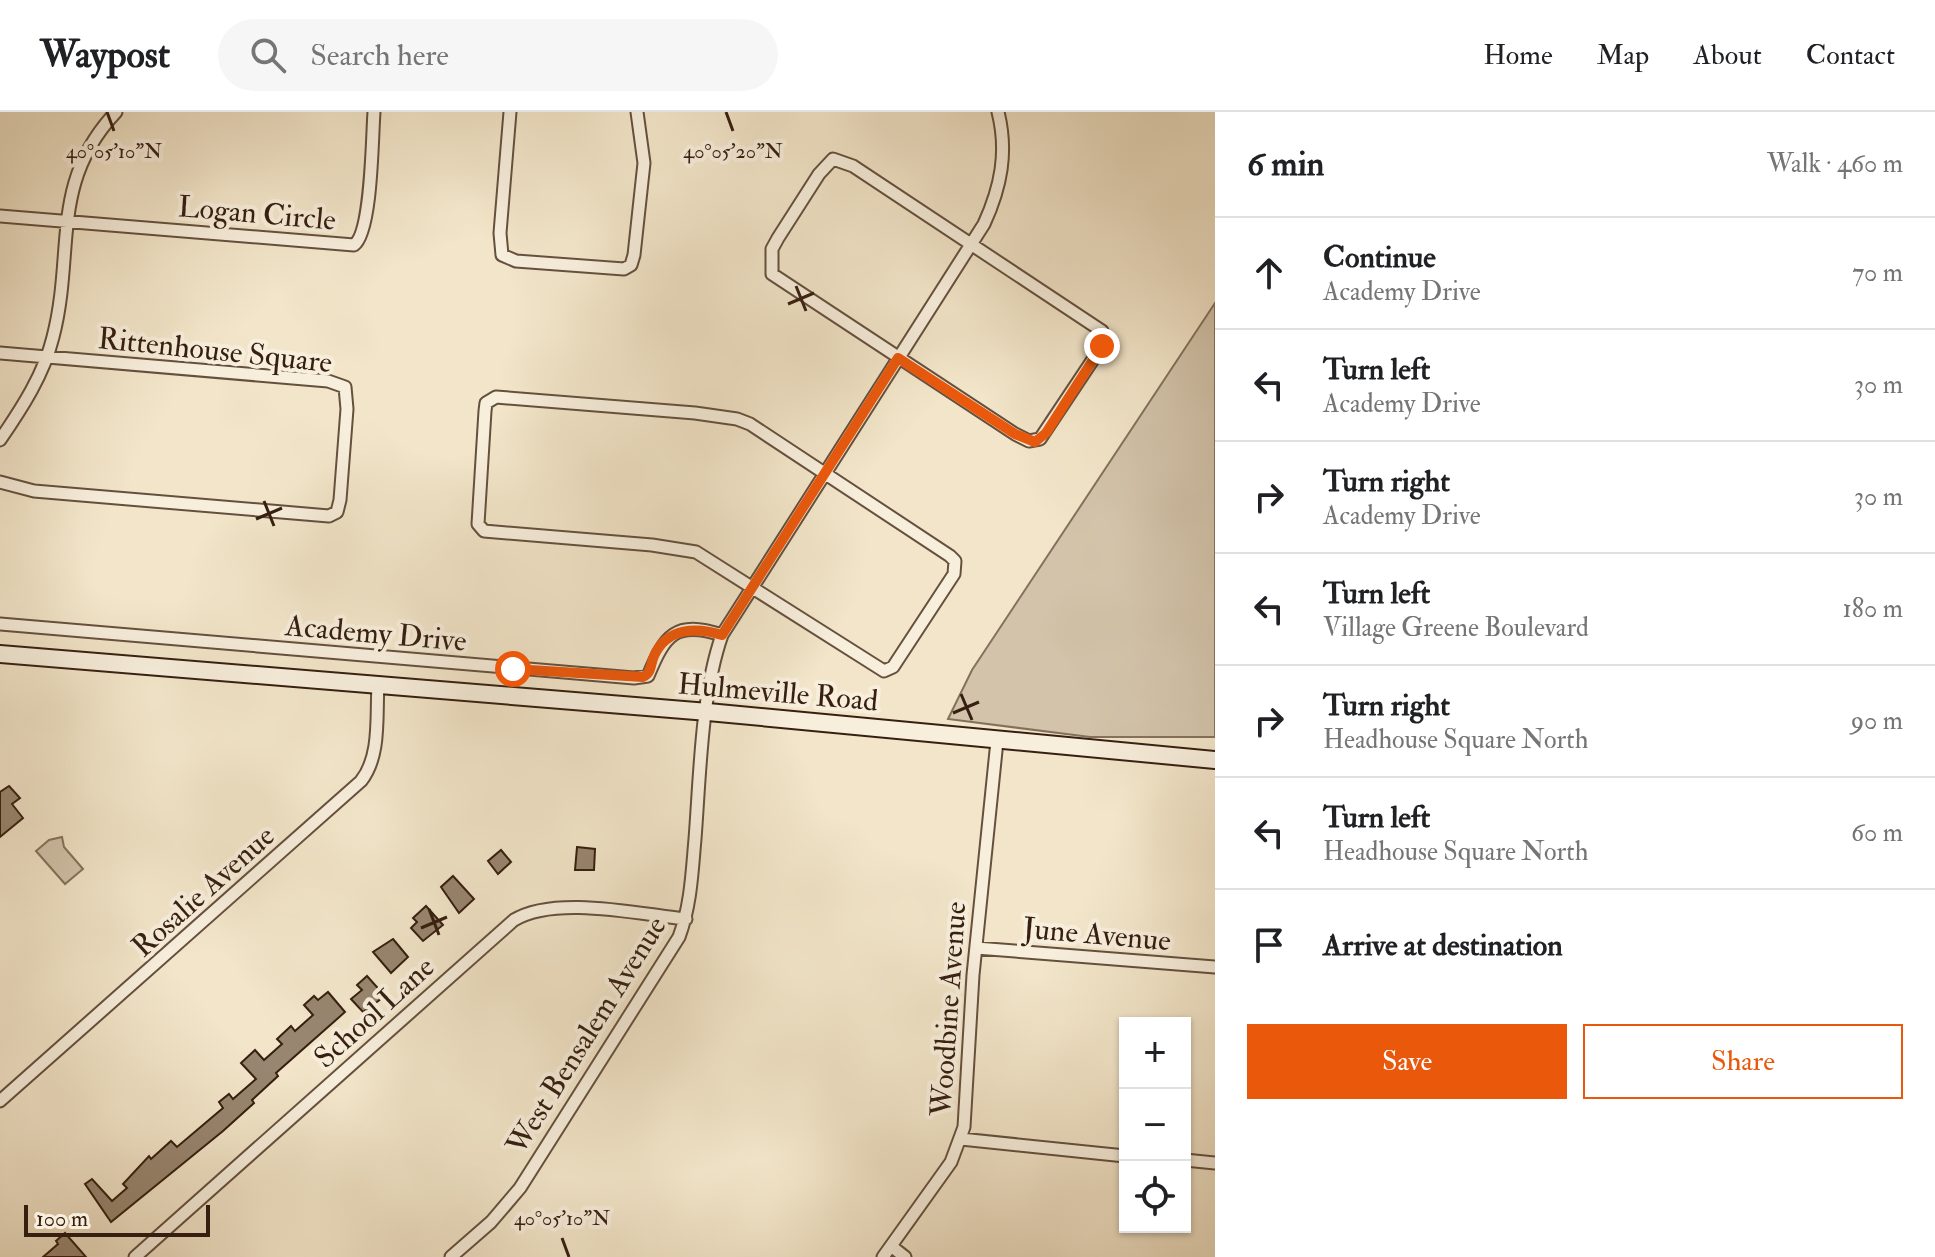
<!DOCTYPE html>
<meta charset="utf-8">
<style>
:root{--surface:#fff;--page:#f6f6f6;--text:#202124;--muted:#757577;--line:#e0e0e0;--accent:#ea580c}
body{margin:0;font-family:"IM FELL Double Pica",serif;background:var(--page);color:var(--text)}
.controls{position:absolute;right:24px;bottom:24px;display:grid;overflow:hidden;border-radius:0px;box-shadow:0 2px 6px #0004}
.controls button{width:72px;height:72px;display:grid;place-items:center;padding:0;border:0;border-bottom:2px solid var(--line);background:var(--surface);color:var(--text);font:40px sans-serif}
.scale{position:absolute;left:24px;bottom:20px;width:186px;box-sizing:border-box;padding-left:8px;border:4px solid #361f10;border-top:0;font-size:22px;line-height:28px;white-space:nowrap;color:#361f10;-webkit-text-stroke:6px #f7eedc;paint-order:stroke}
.stop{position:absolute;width:24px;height:24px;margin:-18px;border:6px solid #ea580c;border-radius:50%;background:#fff}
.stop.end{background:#ea580c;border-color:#fff;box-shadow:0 2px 8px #0008}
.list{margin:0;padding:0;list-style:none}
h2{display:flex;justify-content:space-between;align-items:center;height:104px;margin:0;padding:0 32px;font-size:34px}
h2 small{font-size:26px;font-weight:400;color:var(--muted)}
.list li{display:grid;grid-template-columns:52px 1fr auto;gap:24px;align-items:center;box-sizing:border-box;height:112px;padding:0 32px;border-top:2px solid var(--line)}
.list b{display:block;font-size:30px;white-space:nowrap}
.list p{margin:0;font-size:26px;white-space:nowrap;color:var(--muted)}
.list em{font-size:26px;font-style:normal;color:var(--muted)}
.actions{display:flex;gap:16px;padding:24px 32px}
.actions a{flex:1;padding:18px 0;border:2px solid var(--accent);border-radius:0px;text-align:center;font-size:28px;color:var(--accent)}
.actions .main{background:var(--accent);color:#fff}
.icon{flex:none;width:44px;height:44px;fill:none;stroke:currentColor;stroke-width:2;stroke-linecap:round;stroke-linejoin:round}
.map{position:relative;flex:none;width:1215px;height:1145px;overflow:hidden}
header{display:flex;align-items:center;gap:48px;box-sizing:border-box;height:112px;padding:0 40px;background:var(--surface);border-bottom:2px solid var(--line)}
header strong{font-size:38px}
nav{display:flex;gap:44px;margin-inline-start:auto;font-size:28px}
.search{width:560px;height:72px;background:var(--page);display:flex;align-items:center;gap:20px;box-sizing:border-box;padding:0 28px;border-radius:44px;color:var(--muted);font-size:30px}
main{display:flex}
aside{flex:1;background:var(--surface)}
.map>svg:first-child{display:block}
.green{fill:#d2c3aa;stroke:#84715d;stroke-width:2}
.building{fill:#988670;stroke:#361f10;stroke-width:2}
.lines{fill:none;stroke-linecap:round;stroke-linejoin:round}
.minor-casing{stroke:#65503e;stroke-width:15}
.secondary-casing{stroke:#361f10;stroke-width:20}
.minor{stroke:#f7eedc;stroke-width:11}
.secondary{stroke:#f7eedc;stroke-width:16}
.route{stroke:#ea580c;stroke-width:10}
.ticks{fill:none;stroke:#361f10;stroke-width:3}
.labels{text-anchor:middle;stroke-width:8;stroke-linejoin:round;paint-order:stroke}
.street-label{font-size:30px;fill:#361f10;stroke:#f7eedc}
.ticks-label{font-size:20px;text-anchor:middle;fill:#361f10;stroke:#f7eedc;stroke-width:8;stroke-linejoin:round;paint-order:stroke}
</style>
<header>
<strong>Waypost</strong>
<div class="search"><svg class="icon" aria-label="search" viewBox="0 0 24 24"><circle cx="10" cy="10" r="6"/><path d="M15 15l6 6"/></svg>Search here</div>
<nav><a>Home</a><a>Map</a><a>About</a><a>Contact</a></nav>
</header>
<main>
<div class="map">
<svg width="1215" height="1145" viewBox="0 0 1215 1145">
<rect width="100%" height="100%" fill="#f2e5c9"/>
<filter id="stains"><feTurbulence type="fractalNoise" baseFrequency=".0025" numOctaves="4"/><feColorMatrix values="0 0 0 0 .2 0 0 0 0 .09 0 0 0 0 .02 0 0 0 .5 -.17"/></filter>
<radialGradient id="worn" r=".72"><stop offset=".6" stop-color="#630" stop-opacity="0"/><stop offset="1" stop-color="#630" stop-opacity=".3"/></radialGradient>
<path class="green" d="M1215,191V625H1090L948,607L972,558Z
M62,725L64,735L83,757L65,772L36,739L49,728Z"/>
<path class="building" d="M9,674L20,686L12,692L23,706L0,725V680Z
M577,735L595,737L594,758H575Z
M501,738L511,750L498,762L488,749Z
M453,764L474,787L459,801L441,775Z
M426,794L443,813L423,829L411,816L417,810L413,806Z
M393,827L408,845L391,861L373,840Z
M367,864L385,884L363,900L351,887L362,878L357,873Z
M328,880L345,900L276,961L278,964L252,988L254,991L223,1019L111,1110L85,1072L92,1067L112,1089L127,1076L123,1072L149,1044L151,1047L171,1029L177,1035L223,996L219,990L229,982L233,987L256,967L241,951L255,938L264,948L282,932L277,927L291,914L295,919L313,903L304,893L314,884L318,888Z
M65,1121L86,1145H43L58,1132L56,1129Z"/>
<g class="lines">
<defs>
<path id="minor" d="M510,0L500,121L502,143L516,149L624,157L631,153L634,143L644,51L637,0
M833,47L853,54L1102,219V234L1040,327L1029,329L1015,322L772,162V137L778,126L819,62Z
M0,104L354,133C372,120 372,25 374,0
M0,241L328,269L345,275L347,297L340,388L337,400L329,404L34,379L0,370
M496,285L695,301L737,307L750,312L950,444L955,449L954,462L893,555L884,559L696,440L652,433L484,419L478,412L485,299L486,291Z
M0,328C22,296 44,262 53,225C75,140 49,71 116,0
M0,512L634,566L648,564C665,523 675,508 722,523
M976,836L1215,855
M0,989L361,669C381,644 376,604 378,573
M961,1027L1125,1044
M1185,1048L1215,1051
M891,1134L905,1145
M135,1145L514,808C555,783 638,802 686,807
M451,1145L491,1110L520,1076L679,825C691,793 692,760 695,727C700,663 701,583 722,523L984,112C1001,75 1008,40 998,0
M883,1145L951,1050L964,1015L973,863L997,629"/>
<path id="secondary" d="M0,542L708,600L1215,648"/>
</defs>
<use href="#minor" class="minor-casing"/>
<use href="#secondary" class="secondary-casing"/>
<use href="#minor" class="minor"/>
<use href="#secondary" class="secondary"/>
</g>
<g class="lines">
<path class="route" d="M513,557L643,565C652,561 650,553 654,544C667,515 697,515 722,523L898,246L1015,322L1035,330L1046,321L1102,234"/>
</g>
<path class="ticks" d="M107,0L114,19M726,0L733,19M796,174L806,199M788,192L814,181M264,389L274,414M256,407L282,396M961,582L972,608M953,601L979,590M429,797L439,823M421,816L447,805M562,1126L569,1145"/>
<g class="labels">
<g class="street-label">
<text transform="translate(257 101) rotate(5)" y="10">Logan Circle</text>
<text transform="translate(215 238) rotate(6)" y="10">Rittenhouse Square</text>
<text transform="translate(376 521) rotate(5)" y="10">Academy Drive</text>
<text transform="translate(778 580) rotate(5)" y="10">Hulmeville Road</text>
<text transform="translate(203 779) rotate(-42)" y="10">Rosalie Avenue</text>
<text transform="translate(1097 822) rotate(5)" y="10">June Avenue</text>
<text transform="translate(948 897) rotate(-86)" y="10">Woodbine Avenue</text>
<text transform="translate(374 900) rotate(-42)" y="10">School Lane</text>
<text transform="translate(586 923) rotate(-58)" y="10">West Bensalem Avenue</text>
</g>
</g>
<g class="ticks-label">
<text x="114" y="46">40°05'10"N</text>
<text x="733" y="46">40°05'20"N</text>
<text x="562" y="1113">40°05'10"N</text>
</g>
<rect width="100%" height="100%" filter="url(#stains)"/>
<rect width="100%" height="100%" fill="url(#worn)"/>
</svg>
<div class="controls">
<button>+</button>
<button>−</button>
<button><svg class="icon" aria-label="locate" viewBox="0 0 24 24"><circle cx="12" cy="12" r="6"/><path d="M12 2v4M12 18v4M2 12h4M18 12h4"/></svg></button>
</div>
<div class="scale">100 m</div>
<div class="stop" style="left:513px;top:557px"></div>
<div class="stop end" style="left:1102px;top:234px"></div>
</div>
<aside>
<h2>6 min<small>Walk · 460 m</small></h2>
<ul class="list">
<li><svg class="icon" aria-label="ahead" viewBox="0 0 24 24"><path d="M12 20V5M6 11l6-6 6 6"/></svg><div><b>Continue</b><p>Academy Drive</p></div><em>70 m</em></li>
<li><svg class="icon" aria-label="left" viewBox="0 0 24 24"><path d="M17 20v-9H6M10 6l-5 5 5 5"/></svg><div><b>Turn left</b><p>Academy Drive</p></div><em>30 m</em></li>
<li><svg class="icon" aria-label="right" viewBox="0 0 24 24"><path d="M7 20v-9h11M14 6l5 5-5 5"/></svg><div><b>Turn right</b><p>Academy Drive</p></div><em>30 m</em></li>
<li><svg class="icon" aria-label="left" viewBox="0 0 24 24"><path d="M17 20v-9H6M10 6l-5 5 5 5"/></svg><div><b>Turn left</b><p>Village Greene Boulevard</p></div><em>180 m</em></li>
<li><svg class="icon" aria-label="right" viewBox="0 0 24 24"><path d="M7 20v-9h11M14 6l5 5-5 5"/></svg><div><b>Turn right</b><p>Headhouse Square North</p></div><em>90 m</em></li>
<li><svg class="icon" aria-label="left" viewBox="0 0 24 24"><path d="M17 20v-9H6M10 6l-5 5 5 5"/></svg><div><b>Turn left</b><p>Headhouse Square North</p></div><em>60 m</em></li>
<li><svg class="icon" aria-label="arrive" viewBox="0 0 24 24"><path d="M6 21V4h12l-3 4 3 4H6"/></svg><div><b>Arrive at destination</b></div></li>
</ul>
<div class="actions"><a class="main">Save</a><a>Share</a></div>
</aside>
</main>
